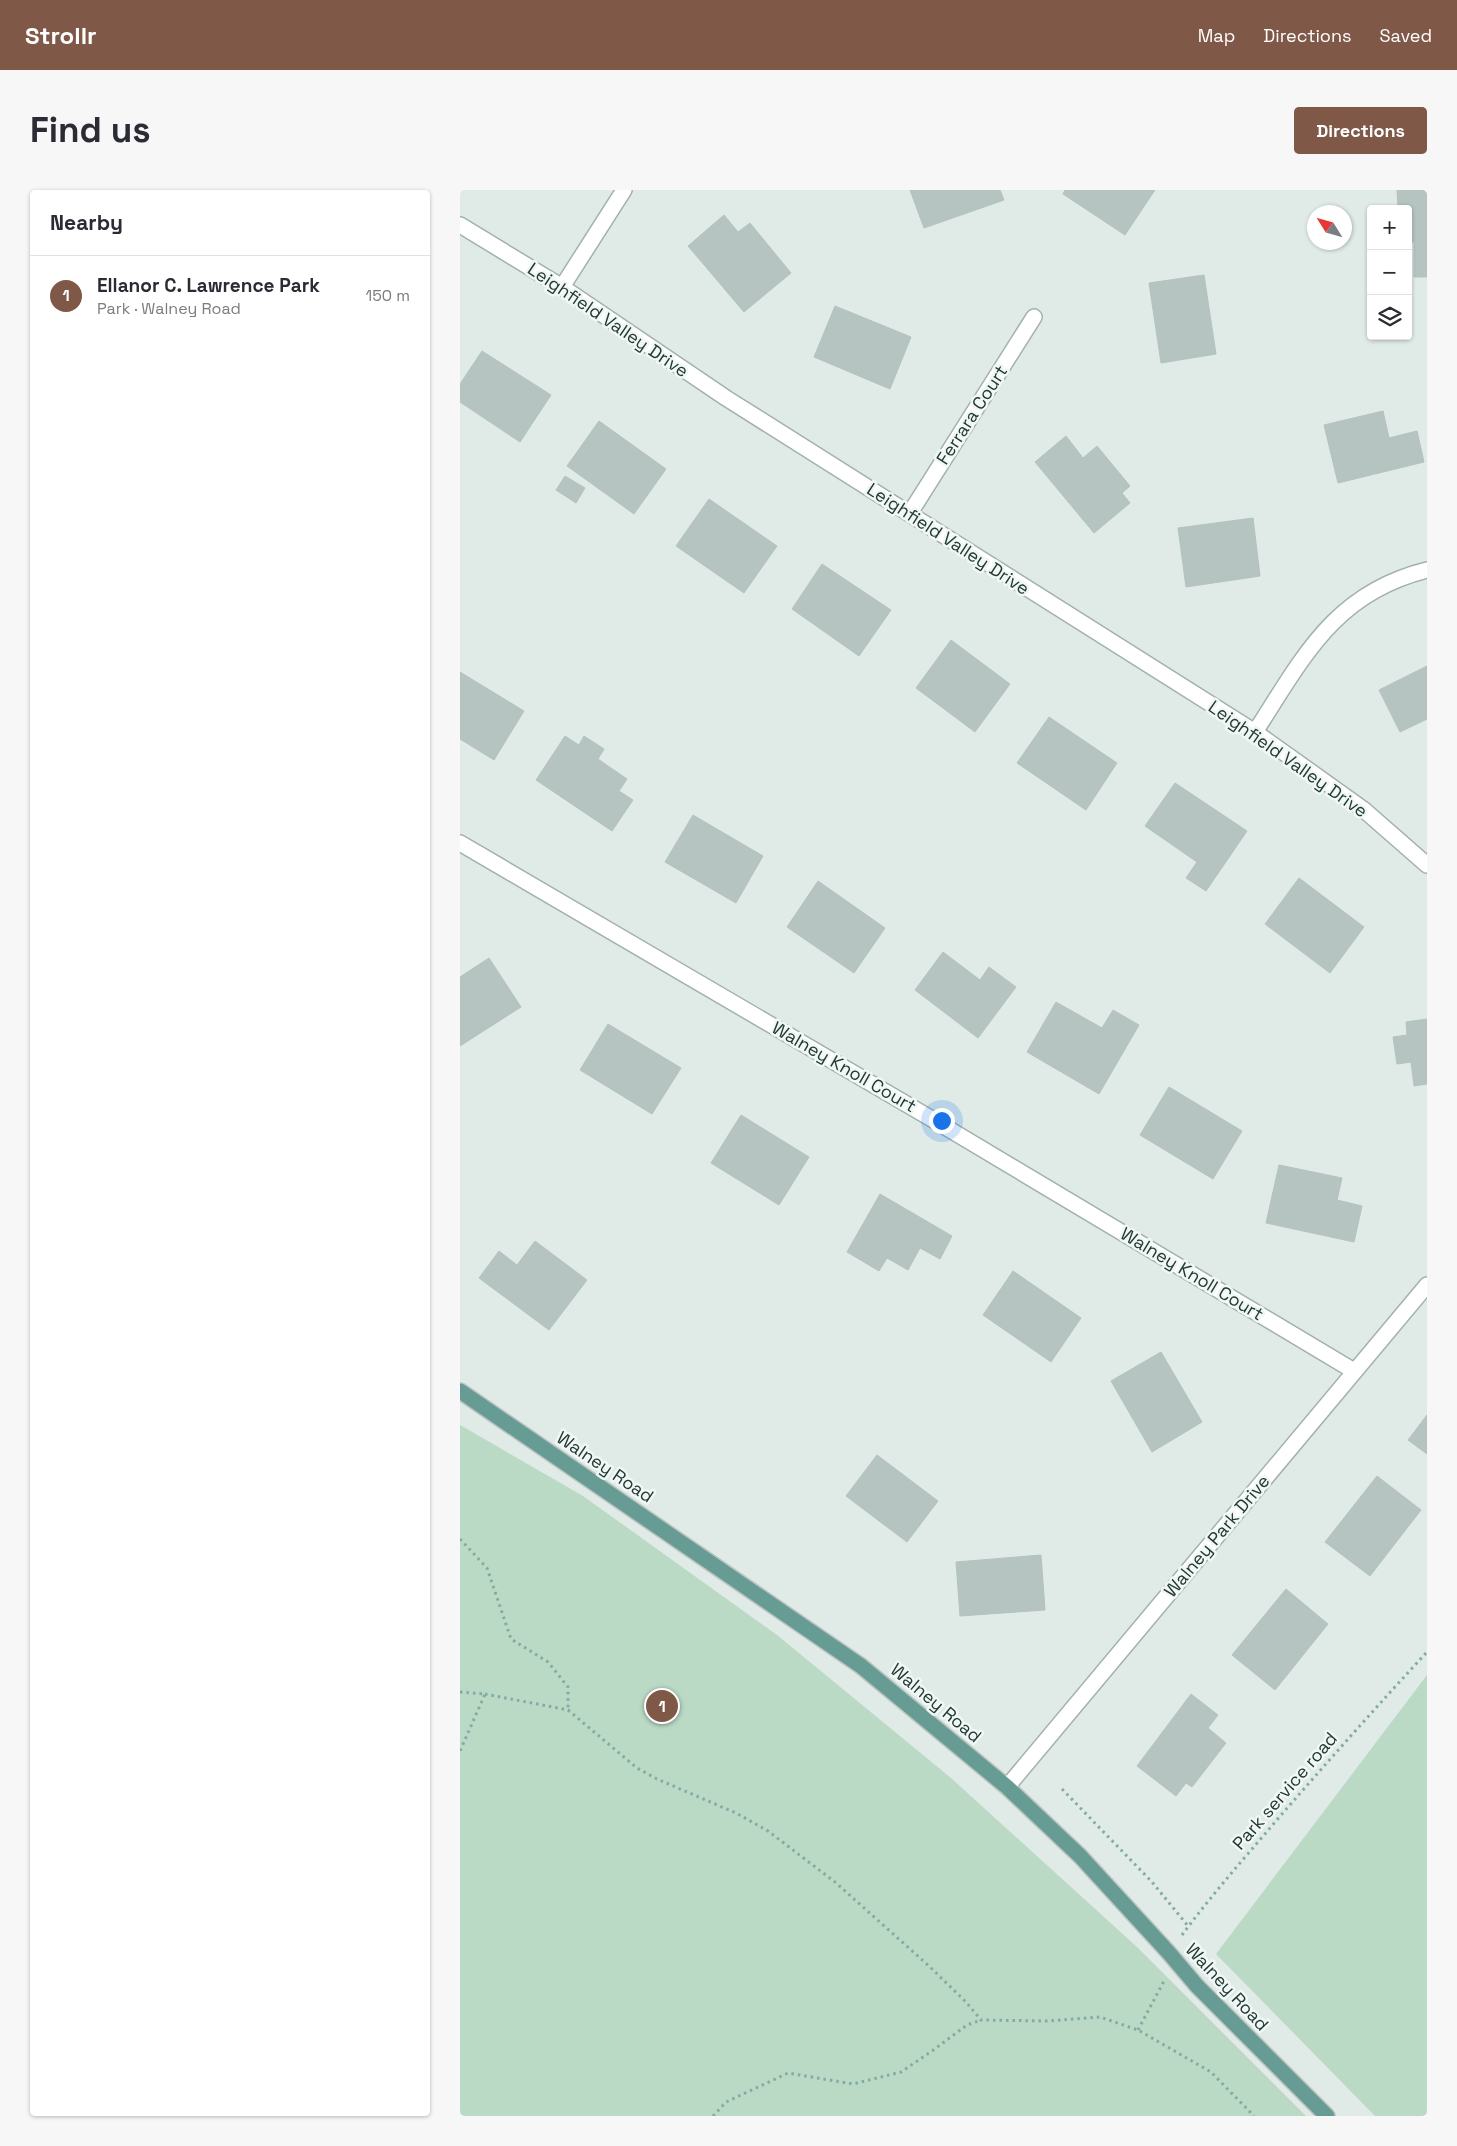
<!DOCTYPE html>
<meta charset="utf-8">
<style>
:root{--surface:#fff;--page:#f7f7f7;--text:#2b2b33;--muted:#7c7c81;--line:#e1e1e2;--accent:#805847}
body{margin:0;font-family:"Space Grotesk",sans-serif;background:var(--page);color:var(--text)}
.controls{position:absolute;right:15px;top:15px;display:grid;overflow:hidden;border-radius:5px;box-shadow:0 1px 4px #0004}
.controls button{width:45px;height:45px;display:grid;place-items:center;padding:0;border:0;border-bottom:1px solid var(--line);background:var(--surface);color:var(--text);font:25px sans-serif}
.compass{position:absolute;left:847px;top:15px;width:45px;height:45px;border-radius:50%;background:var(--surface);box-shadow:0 1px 4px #0004;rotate:307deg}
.you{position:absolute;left:481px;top:930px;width:18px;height:18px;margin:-12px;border:4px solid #fff;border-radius:50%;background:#1a73e8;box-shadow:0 0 0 8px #1a73e833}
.badge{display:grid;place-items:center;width:32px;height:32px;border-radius:50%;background:var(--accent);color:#fff;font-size:16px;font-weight:700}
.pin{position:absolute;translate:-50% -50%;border:2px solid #fff;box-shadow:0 1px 5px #0006}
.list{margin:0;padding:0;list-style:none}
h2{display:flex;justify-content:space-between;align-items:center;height:65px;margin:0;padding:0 20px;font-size:21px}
h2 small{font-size:16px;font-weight:400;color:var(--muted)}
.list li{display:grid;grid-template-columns:32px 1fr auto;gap:15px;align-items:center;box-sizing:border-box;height:80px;padding:0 20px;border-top:1px solid var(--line)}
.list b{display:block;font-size:19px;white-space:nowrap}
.list p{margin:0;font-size:16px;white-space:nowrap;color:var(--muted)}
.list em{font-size:16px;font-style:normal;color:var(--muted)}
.icon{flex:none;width:28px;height:28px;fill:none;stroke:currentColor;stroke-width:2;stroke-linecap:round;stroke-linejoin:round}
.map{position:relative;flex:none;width:967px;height:1926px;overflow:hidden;border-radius:5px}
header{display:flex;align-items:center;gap:30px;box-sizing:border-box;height:70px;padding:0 25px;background:var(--accent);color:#fff}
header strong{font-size:24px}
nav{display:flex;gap:28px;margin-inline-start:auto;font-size:18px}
.intro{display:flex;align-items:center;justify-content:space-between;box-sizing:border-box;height:120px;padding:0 30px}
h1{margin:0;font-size:35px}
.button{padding:12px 22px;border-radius:5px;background:var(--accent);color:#fff;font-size:18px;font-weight:700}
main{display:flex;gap:30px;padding:0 30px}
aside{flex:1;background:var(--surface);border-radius:5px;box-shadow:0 1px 4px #0004}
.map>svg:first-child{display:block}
.green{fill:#badac6}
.building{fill:#b5c4c0;stroke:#b3c3be}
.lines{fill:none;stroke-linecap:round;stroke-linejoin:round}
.minor-casing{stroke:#a3b1ad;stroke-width:18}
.major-casing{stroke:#bdc4c2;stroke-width:18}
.path{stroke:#82aba3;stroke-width:3;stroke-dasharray:2.5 4;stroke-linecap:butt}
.minor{stroke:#fff;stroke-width:15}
.major{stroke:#679c94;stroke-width:15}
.labels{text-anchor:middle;stroke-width:5;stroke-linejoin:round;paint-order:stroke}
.street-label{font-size:18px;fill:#223935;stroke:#f0f7f4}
</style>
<header>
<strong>Strollr</strong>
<nav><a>Map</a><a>Directions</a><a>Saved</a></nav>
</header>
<div class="intro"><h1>Find us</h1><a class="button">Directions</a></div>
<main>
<aside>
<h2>Nearby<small></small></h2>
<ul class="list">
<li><span class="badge">1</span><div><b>Ellanor C. Lawrence Park</b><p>Park · Walney Road</p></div><em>150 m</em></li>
</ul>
</aside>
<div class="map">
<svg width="967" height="1926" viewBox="0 0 967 1926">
<rect width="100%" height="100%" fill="#e0eae6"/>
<path class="green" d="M0,1235L123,1306L317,1445L491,1588L677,1757L846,1926H0Z
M967,1485V1926H915L756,1764Z"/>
<path class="building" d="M450,0H540L544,10L464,38Z
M605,0H695L665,45L603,4Z
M937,0H967V87H954V52H948V19H938Z
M264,25L278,42L290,33L331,83L284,122L228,56Z
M744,85L756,164L701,173L689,93Z
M375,116L451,147L430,199L354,167Z
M22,161L91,205L60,252L0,212V194Z
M923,221L929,248L957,241L964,272L878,293L864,235Z
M139,231L206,279L174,324L107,276Z
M606,246L623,268L637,256L670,296L662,303L670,313L634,343L575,272Z
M105,286L125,298L116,313L96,300Z
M249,309L317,356L284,403L216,356Z
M793,328L800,386L726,397L718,338Z
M362,374L431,420L399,466L332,419Z
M491,450L550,494L515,542L456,498Z
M967,476V529L940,542L919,500Z
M0,482L64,521L34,570L0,549Z
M589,527L657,573L626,620L557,573Z
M105,546L119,555L124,546L144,559L138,569L167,589L159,601L173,610L152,641L76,590Z
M715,593L787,641L746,701L726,688L737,672L685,636Z
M233,625L303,666L276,713L205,672Z
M839,688L904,737L870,783L805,734Z
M358,691L425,738L394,783L327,737Z
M483,762L520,790L529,777L556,797L518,848L455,800Z
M29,768L61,817L0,856V787Z
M596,812L642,838L653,820L679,835L639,904L567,862Z
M967,829V894L954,896L951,872L937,874L933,847L947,845L946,832Z
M148,834L221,878L192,924L120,880Z
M709,897L782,941L753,989L680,945Z
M281,925L349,967L319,1015L251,973Z
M819,975L882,988L877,1010L902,1016L894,1052L806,1033Z
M420,1004L492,1046L480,1069L460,1058L448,1080L427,1068L419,1081L387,1062Z
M75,1051L127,1090L89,1140L19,1088L39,1061L57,1075Z
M553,1081L621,1128L591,1172L523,1125Z
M701,1162L742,1232L692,1262L651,1191Z
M967,1225V1264L948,1250Z
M417,1265L478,1311L447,1352L386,1306Z
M917,1286L961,1320L910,1386L865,1352Z
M581,1365L585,1420L500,1426L496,1372Z
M826,1399L868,1434L815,1500L772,1465Z
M731,1504L758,1525L748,1538L766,1553L732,1597L726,1593L716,1606L677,1576Z"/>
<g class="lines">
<defs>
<path id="minor" d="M0,35L102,97L266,208L795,542L903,619L967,675
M102,97L164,0
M450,323L574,127
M795,542C843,468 874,403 967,380
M0,653L477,932L894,1181
M547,1597L967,1095"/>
<path id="major" d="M0,1201L401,1476L547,1597L620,1666L709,1763L737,1796L867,1926"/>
</defs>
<use href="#minor" class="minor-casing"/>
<use href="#major" class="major-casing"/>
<path class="path" d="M0,1349L27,1378L51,1449L88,1472L108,1497V1520
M0,1502L25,1504L0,1561
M25,1504L108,1520L177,1578L197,1589L276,1623L308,1641L375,1692L469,1776L506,1812L521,1830L588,1831L640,1827L678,1840L751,1882L794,1926
M602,1599L692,1692L728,1736
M722,1745C753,1703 788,1664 822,1624C870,1569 918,1515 967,1462
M678,1840L704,1791
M253,1926L266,1912L328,1883L393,1894L441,1882L472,1861L507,1835L521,1830"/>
<use href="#minor" class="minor"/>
<use href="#major" class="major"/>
</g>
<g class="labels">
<g class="street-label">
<text transform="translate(148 130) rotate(34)" y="6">Leighfield Valley Drive</text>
<text transform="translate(512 225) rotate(-57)" y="6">Ferrara Court</text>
<text transform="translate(488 349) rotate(33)" y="6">Leighfield Valley Drive</text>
<text transform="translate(828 569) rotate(35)" y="6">Leighfield Valley Drive</text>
<text transform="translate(384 877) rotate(30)" y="6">Walney Knoll Court</text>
<text transform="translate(732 1084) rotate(31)" y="6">Walney Knoll Court</text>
<text transform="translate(145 1277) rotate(34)" y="6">Walney Road</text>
<text transform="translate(757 1346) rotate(-50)" y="6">Walney Park Drive</text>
<text transform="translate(476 1513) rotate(40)" y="6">Walney Road</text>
<text transform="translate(825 1601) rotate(-49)" y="6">Park service road</text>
<text transform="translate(767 1797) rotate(47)" y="6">Walney Road</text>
</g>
</g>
</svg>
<div class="controls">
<button>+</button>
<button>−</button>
<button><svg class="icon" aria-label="layers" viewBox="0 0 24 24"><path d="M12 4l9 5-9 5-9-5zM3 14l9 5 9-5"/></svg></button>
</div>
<svg class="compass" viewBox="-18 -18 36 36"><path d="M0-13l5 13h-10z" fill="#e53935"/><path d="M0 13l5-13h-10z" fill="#7c7c81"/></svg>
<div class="you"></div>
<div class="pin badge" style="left:202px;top:1516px">1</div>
</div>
</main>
